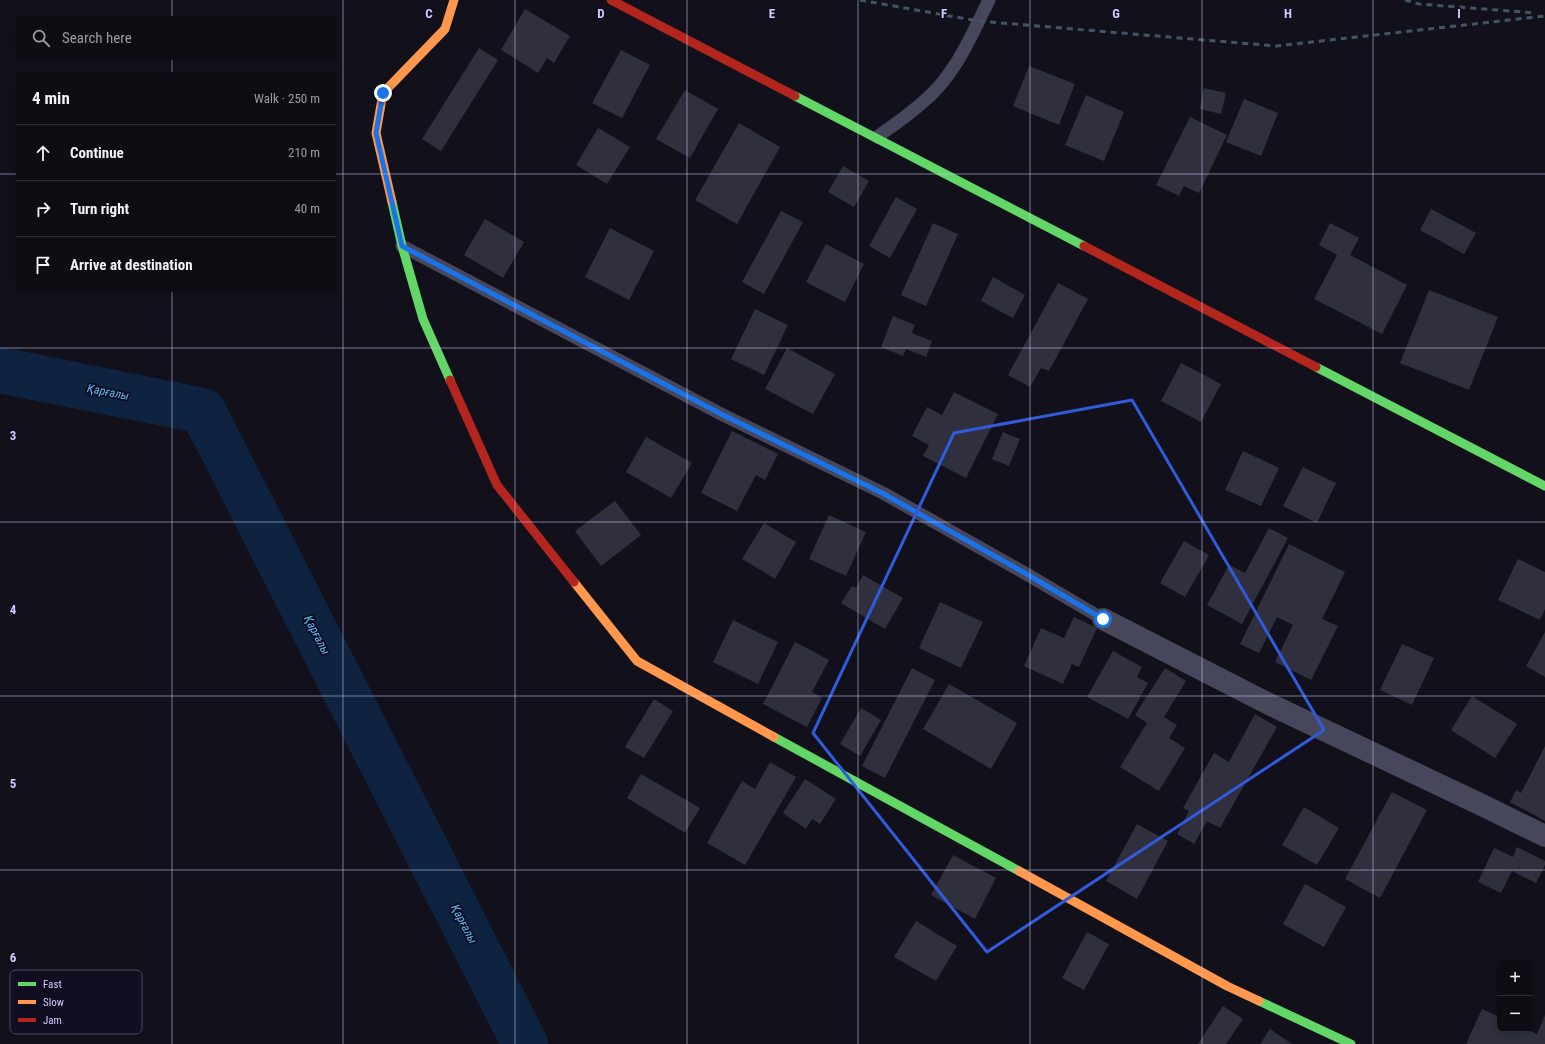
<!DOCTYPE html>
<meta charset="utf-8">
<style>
:root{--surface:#0e0d14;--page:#17161d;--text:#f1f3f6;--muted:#9b9ca0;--line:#2e2d34}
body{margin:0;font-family:"Roboto Condensed",sans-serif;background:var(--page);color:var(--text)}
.controls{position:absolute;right:12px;bottom:12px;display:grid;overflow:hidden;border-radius:8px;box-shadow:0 2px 6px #0003}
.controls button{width:36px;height:36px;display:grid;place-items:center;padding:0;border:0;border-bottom:1px solid var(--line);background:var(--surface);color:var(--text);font:20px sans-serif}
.stop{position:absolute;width:12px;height:12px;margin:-9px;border:3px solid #1a73e8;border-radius:50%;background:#fff}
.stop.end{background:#1a73e8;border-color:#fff;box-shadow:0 1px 4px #0008}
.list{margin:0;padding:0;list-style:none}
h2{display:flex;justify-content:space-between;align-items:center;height:52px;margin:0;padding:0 16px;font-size:17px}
h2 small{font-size:13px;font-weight:400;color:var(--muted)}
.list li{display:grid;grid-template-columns:26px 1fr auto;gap:12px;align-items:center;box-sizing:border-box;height:56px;padding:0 16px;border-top:1px solid var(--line)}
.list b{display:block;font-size:15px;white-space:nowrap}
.list em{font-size:13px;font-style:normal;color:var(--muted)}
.icon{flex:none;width:22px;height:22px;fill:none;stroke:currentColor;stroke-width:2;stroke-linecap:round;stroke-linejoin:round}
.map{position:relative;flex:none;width:1545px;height:1044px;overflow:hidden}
.search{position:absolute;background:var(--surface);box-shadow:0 2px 6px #0003;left:16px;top:16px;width:320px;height:44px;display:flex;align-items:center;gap:10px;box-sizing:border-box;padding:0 14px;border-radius:8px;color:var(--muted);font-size:15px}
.panel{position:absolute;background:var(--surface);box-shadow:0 2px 6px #0003;left:16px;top:72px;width:320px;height:220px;border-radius:8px}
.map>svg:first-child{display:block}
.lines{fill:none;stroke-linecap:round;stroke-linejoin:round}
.river{stroke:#0e233f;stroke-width:46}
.building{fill:#302f3e}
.lane{stroke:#47475c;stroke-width:13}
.street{stroke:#47475c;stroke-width:22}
.fast{stroke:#63d668;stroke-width:9}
.slow{stroke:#ff974d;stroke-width:9}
.jam{stroke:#b3261e;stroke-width:9}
.rail{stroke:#405664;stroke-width:3;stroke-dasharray:6 5;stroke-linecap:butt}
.route{stroke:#1a73e8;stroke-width:5}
.marked{fill:none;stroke:#2f5bdc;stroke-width:3;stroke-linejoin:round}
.grid{fill:none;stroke:#d0cdfd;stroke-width:1;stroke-opacity:0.55}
.labels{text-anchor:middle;stroke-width:3.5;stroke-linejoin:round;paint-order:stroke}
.water-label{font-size:12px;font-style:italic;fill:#5fbcfa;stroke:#0f0d1f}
.key{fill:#0f0d1f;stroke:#494762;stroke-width:1}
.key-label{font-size:11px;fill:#d0cdfd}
.grid-label{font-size:13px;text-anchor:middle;font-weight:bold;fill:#d0cdfd;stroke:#0f0d1f;stroke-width:3.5;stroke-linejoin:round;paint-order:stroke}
</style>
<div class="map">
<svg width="1545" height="1044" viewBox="0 0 1545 1044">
<rect width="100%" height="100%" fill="#12111b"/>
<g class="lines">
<path class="river" d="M0,370L203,411L525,1044"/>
</g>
<path class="building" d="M525,9L570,36L554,63L547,58L538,73L501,50Z
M479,48L498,60L441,151L422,139Z
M621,50L650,65L622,118L592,103Z
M1029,66L1075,84L1059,125L1013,106Z
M1204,88L1226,93L1221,114L1200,109Z
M685,90L718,109L690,158L656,139Z
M1086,95L1124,112L1104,161L1065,145Z
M1244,99L1278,113L1261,156L1226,142Z
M1190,117L1227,135L1199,193L1184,186L1179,196L1156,185Z
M739,123L780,147L737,224L695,200Z
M598,128L630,147L607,184L576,165Z
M843,166L869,181L854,207L828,192Z
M896,197L917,209L890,258L869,246Z
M1431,209L1476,233L1464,254L1420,230Z
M781,211L803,222L764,294L742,282Z
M485,219L524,242L503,278L464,255Z
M933,223L958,234L926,306L901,295Z
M1330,223L1359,238L1350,255L1407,285L1382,334L1314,299L1337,255L1319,245Z
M610,228L654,251L629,300L585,277Z
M826,244L864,264L845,302L806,282Z
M993,277L1025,295L1013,318L981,301Z
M1058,283L1088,299L1049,371L1041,368L1030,387L1008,375Z
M1429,290L1498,317L1469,390L1400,363Z
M755,309L788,325L764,375L731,359Z
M893,316L915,325L912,333L932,341L926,357L906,349L903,356L881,347Z
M787,348L835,374L813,414L765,389Z
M1181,363L1221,384L1201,422L1161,401Z
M954,392L998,414L966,478L923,456L929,445L912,436L927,407L942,415Z
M732,431L778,454L765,480L756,475L737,511L701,493Z
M1003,432L1020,439L1009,466L992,459Z
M646,437L692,463L671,498L626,472Z
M1243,451L1279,468L1261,506L1225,490Z
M1303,467L1336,483L1317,523L1283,506Z
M615,501L641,535L601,566L575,531Z
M829,515L866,532L846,576L809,559Z
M764,523L796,542L775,579L742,559Z
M1269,528L1288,538L1242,624L1207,605L1229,565L1245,573Z
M1184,541L1209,555L1185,597L1160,583Z
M1289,544L1345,572L1322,619L1338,626L1311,680L1275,662L1293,625L1277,617L1259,653L1240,644Z
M1518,559L1545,572V609L1540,620L1498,600Z
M863,575L903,598L885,629L841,603L852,586L856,588Z
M940,602L983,622L961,668L919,648Z
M1074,617L1097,628L1079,667L1072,664L1063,684L1024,666L1041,628L1064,638Z
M733,620L778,642L758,684L713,662Z
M1545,632V677L1526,666Z
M795,642L829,660L812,692L822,698L807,727L763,704Z
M1402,644L1434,658L1412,705L1380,690Z
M1113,651L1142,667L1137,677L1148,683L1128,719L1087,697Z
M912,668L935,680L885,778L862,766Z
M1165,668L1186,681L1164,717L1177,725L1169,738L1185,748L1159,791L1120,767L1147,723L1135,715Z
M949,684L1017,723L991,769L923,729Z
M1472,696L1517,724L1495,758L1451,730Z
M654,699L673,711L644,758L625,747Z
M861,708L881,720L860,756L840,744Z
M1255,714L1277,727L1220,828L1207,821L1194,844L1177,834L1189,811L1183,808L1214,753L1229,762Z
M1545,746V821L1510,802L1516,790L1521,793Z
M770,762L796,777L745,865L707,843L742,781L755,789Z
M641,774L700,808L685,833L627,798Z
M805,779L836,799L820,824L812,819L806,829L783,813Z
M1392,792L1427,810L1380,898L1345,879Z
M1304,807L1339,828L1317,865L1282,845Z
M1137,824L1168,841L1137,899L1106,881Z
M1517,847L1545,861V865L1536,883L1512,871L1501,893L1478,882L1494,848L1513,857Z
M953,855L996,878L975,919L931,895Z
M1305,884L1346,907L1324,947L1283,924Z
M916,921L957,946L936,981L894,957Z
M1087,932L1109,944L1084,990L1062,978Z
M1223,1006L1243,1019L1226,1044H1198Z
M1482,1009L1500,1017V1029H1526L1537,1034L1545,1015V1044H1466Z
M1270,1029L1292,1044H1260Z"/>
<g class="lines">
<path class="lane" d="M877,137C892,126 909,115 923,102C955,76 971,36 989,0
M402,246L723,415L883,493L1023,572L1103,619"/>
<path class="street" d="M1103,619L1269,704L1484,806L1545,836"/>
<path class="fast" d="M795,96L1084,246
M392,202L402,246L423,319L450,380
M1316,367L1545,486
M774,737L1019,871
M1259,1001L1351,1044"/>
<path class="slow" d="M392,202L376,133L383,93L445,29L454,0
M574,582L637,661L774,737
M1019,871L1227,986L1259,1001"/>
<path class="jam" d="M611,0L795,96
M1084,246L1316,367
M450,380L497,485L574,582"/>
<path class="rail" d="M860,0L978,21L1276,46L1545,16
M1405,0L1419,4L1536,13"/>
</g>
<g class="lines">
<path class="route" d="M383,93L376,133L402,246L723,415L882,493L1023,572L1103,619"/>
</g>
<path class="marked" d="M1132,400L1324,730L987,952L813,733L954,433Z"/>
<path class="grid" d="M172,0V19M343,0V1044M515,0V1044M687,0V1044M858,0V1044M1030,0V1044M1202,0V1044M1373,0V1044M172,57V75M0,174H19M333,174H1545M172,289V1044M0,348H1545M0,522H1545M0,696H1545M0,870H1545"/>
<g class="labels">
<g class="water-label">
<text transform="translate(108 392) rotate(11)" y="4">Қарғалы</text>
<text transform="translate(317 635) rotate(63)" y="4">Қарғалы</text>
<text transform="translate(464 924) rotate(63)" y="4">Қарғалы</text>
</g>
</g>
<rect x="10" y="970" width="132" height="64" rx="6" class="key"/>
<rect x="18" y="982" width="18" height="4" fill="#63d668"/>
<rect x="18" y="1000" width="18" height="4" fill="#ff974d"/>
<rect x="18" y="1018" width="18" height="4" fill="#b3261e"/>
<g class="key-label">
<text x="43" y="988">Fast</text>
<text x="43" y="1006">Slow</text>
<text x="43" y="1024">Jam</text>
</g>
<g class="grid-label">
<text x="429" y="18">C</text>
<text x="601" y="18">D</text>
<text x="772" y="18">E</text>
<text x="944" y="18">F</text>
<text x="1116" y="18">G</text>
<text x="1288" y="18">H</text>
<text x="1459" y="18">I</text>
<text x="13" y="440">3</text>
<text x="13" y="614">4</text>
<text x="13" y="788">5</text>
<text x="13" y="962">6</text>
</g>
</svg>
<div class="controls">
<button>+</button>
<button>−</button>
</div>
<div class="stop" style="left:1103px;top:619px"></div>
<div class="stop end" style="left:383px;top:93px"></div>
<div class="search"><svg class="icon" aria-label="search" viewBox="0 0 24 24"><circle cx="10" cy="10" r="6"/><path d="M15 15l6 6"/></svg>Search here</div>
<section class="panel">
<h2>4 min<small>Walk · 250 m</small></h2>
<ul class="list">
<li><svg class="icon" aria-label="ahead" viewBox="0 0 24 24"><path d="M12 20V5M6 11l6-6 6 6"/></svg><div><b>Continue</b></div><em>210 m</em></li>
<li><svg class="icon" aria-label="right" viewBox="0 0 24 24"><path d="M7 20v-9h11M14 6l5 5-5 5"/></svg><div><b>Turn right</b></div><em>40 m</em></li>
<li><svg class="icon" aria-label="arrive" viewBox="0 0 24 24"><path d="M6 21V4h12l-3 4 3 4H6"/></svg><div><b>Arrive at destination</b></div></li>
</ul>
</section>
</div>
